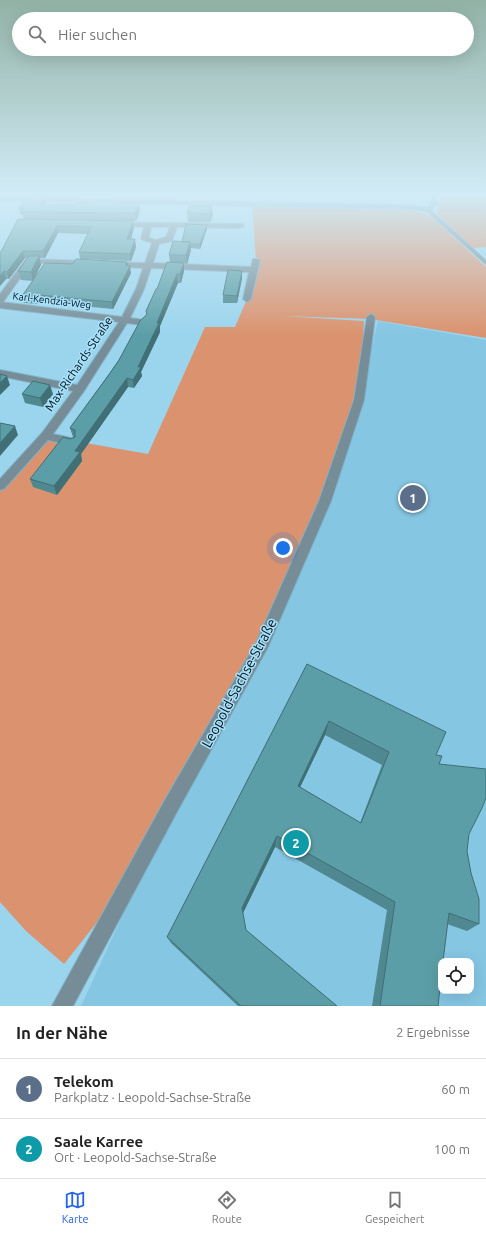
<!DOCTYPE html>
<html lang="de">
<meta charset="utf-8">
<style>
:root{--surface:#fff;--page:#f2f2f2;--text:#222;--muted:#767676;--line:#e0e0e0;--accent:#2563eb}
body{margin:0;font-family:Ubuntu,sans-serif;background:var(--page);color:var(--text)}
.controls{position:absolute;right:12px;bottom:12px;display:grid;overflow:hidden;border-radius:8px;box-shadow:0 4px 16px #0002}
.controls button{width:36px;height:36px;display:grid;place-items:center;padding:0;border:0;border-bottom:1px solid var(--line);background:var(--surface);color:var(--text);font:20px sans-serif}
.you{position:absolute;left:283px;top:548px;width:14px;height:14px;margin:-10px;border:3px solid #fff;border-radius:50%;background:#1a73e8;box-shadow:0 0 0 6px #1a73e833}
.badge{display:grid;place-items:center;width:26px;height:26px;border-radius:50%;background:var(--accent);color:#fff;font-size:13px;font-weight:700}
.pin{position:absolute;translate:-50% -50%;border:2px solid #fff;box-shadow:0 1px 4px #0006}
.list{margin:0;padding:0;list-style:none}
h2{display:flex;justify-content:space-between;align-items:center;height:52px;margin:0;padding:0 16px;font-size:17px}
h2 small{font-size:13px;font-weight:400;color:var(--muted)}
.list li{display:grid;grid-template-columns:26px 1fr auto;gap:12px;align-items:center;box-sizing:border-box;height:60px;padding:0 16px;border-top:1px solid var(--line)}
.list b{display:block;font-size:15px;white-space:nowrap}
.list p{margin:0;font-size:13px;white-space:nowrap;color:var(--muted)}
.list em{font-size:13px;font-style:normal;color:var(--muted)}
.icon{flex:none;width:22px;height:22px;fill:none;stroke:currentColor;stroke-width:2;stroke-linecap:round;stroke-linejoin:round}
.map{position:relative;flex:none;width:486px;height:1006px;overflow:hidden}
.search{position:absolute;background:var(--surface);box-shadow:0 4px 16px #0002;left:12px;right:12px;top:12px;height:44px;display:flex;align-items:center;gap:10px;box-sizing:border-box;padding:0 14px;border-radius:22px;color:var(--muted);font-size:15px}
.sheet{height:172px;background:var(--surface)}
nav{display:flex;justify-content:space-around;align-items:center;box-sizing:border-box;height:56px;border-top:1px solid var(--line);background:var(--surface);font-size:11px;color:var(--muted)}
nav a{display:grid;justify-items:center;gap:2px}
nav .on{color:var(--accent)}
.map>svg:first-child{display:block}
.built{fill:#85c6e3;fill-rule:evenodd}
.green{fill:#db936f}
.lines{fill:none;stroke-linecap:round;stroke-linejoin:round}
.lane-casing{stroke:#7fb1c7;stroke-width:1}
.street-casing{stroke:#7fb1c7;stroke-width:2}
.lane{fill:#768d97;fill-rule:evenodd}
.street{fill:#768d97;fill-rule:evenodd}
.wall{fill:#4f8890;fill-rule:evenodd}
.shaded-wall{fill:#406f75}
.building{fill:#5c9ea7;stroke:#406f75;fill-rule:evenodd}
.labels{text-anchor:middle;stroke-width:3;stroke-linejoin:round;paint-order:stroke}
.far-street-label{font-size:10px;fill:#00131b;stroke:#a8e1fb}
.street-label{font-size:12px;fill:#00131b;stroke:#a8e1fb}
.near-street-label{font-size:14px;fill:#00131b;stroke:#a8e1fb}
</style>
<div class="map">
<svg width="486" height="1006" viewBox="0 0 486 1006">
<rect width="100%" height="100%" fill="#9bd4ed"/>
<path class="built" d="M378,321L486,340V1006H81L359,400ZM441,961H471V991H441Z"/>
<path class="green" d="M439,194H486V247L473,248L437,214Z
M252,204L410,209L432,217L486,267V338L370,319L282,316L364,321L359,400L261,647L172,804L98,921L64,964L26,931L0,902V486L46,436L148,454L205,327H235L247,299L256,261Z"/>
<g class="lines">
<defs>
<path id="lane" d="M432,194H438L437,205L431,210L486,260V265L426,211V209L431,204Z"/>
<path id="street" d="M0,197L411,205L431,208L432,210L428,212L411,209L0,201Z
M115,222L243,224L244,226L240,228L177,227L172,241L159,244L153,263L251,267L253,259H259L260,261L251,299L247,302L243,299L249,272L151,268L144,289L130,318L145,320L147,322L142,325L127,323L84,391L53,434L76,439L77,442L76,445L72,446L48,440L4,489L0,490V479L42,433L73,391L0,376V370L77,385L119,322L0,308V294L26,259L91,261L95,263L94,265L31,263L3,302H1L122,317L136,289L143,268L111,266L107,264L111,262L145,263L152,243L141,239L144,227L118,226L114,224ZM151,227H170L166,237L156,240L149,238Z
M371,314L375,317L364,400L331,501L268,647L178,810L73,1006H52L166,798L256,643L319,501L354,400L367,317Z"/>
</defs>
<use href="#lane" class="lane-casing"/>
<use href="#street" class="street-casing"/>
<use href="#lane" class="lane"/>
<use href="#street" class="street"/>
</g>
<path class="wall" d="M0,194H23L0,196Z
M32,194H51L50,196H44L46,203L45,205H75L119,201V203L139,204L140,211L136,221L24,219L23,215H21L19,208L33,196Z
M187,213L213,214L210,222H188Z
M18,219L134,228L131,239L136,247L131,261L80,259L79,252L88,234L58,233L45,258H40L41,265L34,278L73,264L127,262L128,265L131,273L113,309L41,302L40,304L24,303L22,296L33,281L21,280L18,271L28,258H25L9,279H6L0,286V253L3,248Z
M207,229L200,249L190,248L191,250L187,264L184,263V271L181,283H178L160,326V332L141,372L142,376L134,388L128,387L81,454L82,461L57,495L33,487L30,479L70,439L74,437H73L70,428L119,360L146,315V311L157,289L170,262L169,255L182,242Z
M242,278L237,303H223V295Z
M22,394H53L43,407L25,403Z
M307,664L436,755L467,851L479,924L467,931L447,924L438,1006H372L387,910L275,847L243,913L246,930L337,1006H238L171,943L167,937ZM325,735L382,765L360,823L300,787Z"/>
<path class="shaded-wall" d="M44,196L46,203L41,212L40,205Z
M139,204L140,211L136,221L135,213Z
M212,206L213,214L210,222L209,214Z
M133,221L134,228L129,246L127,239Z
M207,225V229L200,249V244Z
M57,226L58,233L45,258L43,251Z
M135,239L136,247L131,261L130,254Z
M190,242L191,250L187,264L186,255Z
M23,251L25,258L9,279L7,272Z
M39,256L41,265L33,281L31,272Z
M127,262L128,269L130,266L131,273L113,309L112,302Z
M184,263V271L181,283L180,274Z
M4,271L6,279L0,286V276Z
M242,271V278L237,303V296Z
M177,274L178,283L160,326V332L141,372L142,376L134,388L133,380Z
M39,295L41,302L40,304L38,297Z
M7,376L10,385L0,395V383Z
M127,378L128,387L81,454L82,461L57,495L54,486L75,451Z
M50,385L53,394L43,407L40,398Z
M15,426L18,435L0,456V443Z
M329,721L325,735L295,798L298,786Z
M277,836L275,847L242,915V908Z"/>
<path class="building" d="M27,196H44L40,205H75L76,203H93L94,201H119L118,203L139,204L135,213L22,212L24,208H19Z
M189,206H212L209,214L187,213Z
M18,219L133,221L127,239H135L130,254L79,252L91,227L57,226L43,251H23L7,272L4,271L0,276V253L3,248Z
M186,224L207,225L200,244H190V242H182Z
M173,241L190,242L186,255H169Z
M29,256H39L31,272L18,271Z
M76,259L127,262L126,265L130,266L112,302L39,295L38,297L22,296L45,263L73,264Z
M167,262L184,263L180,274H177L157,323H159L138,367H141L133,380L127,378L75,451L80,452L54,486L30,479L63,437L70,439L75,437V430L70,428L72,425L108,376L119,360L140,321L147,314L146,311L156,289H157Z
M228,270L242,271L237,296L223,295Z
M0,374L7,376L0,383Z
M33,381L50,385L40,398L22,394Z
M0,423L15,426L0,443Z
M307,664L446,732L436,755L442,756L439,764L486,769V798L482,808L469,834L467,851L471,873L479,899V924L449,913L443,961H441V979L438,1006H380L395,902L277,836L242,908L246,930L337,1006H241L167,937ZM329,721L389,752L361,823L298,786Z"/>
<linearGradient id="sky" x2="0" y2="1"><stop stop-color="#92b2a6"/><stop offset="0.58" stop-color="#d2ecf7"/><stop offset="1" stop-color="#d2ecf7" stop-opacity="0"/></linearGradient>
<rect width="486" height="335" fill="url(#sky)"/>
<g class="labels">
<g class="far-street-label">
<text transform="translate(52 300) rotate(7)" y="4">Karl-Kendzia-Weg</text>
</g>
<g class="street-label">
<text transform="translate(79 364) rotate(-56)" y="4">Max-Richards-Straße</text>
</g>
<g class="near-street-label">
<text transform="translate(239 683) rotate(-62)" y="5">Leopold-Sachse-Straße</text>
</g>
</g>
</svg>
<div class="controls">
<button><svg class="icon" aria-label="locate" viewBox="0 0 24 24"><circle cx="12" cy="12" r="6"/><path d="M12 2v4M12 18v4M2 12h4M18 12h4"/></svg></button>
</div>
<div class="you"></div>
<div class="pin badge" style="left:413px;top:498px;background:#5c6f8a">1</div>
<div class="pin badge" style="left:296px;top:843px;background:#0f9aa8">2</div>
<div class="search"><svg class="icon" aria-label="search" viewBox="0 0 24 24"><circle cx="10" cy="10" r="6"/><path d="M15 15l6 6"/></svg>Hier suchen</div>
</div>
<section class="sheet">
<h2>In der Nähe<small>2 Ergebnisse</small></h2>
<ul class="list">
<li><span class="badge" style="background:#5c6f8a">1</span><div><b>Telekom</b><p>Parkplatz · Leopold-Sachse-Straße</p></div><em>60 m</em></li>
<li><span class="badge" style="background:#0f9aa8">2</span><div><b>Saale Karree</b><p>Ort · Leopold-Sachse-Straße</p></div><em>100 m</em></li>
</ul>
</section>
<nav>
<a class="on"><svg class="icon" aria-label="map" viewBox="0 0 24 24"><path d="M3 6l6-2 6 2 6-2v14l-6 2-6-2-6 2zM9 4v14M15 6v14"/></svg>Karte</a>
<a><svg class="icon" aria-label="directions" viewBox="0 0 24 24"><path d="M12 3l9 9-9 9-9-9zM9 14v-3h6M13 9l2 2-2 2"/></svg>Route</a>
<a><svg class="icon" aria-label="saved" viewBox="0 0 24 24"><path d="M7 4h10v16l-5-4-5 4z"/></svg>Gespeichert</a>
</nav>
